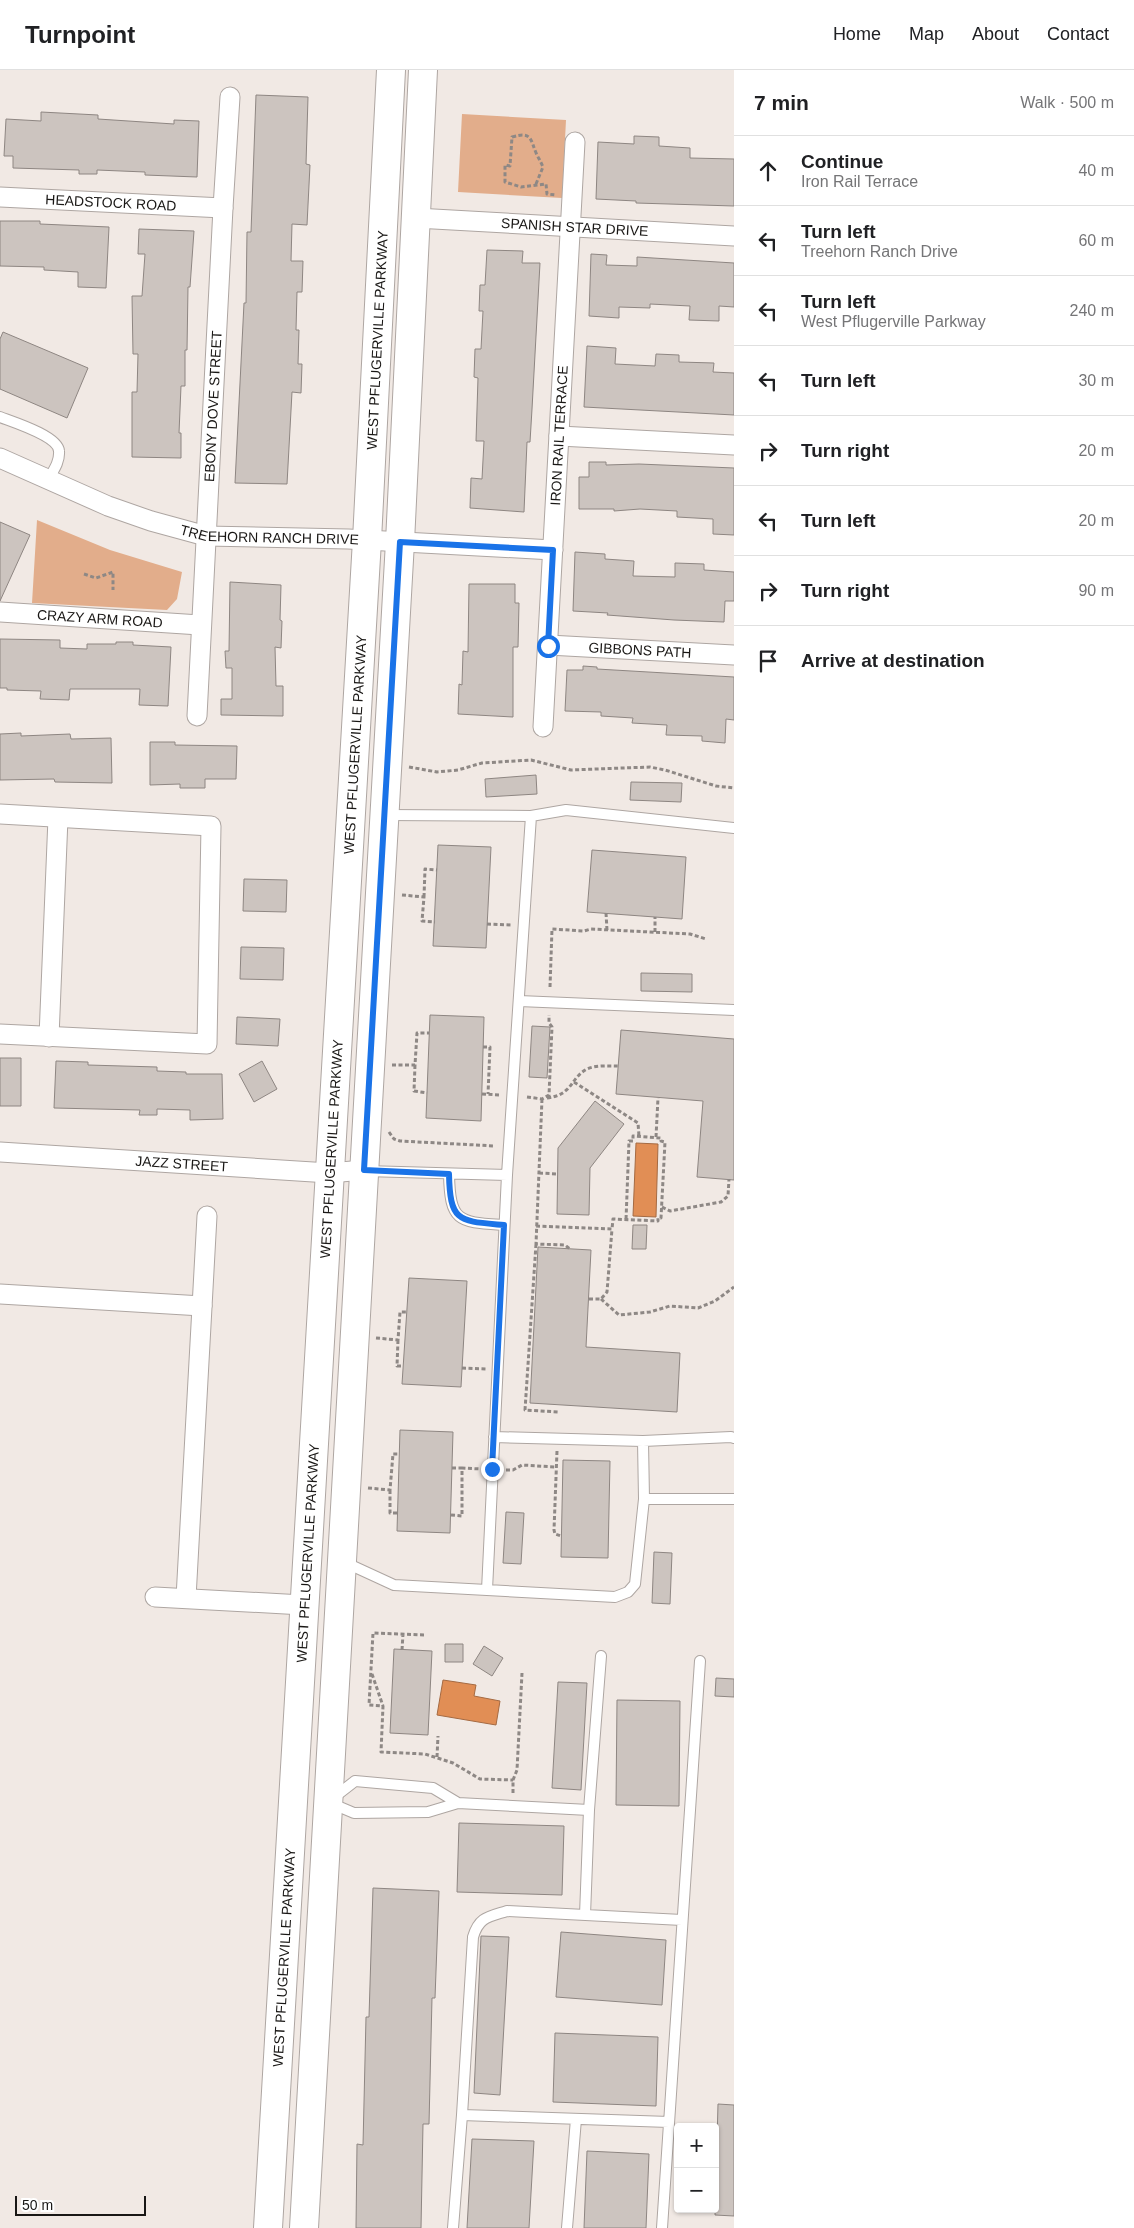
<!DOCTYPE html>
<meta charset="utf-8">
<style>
:root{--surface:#fff;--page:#f2f2f2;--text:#202124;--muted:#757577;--line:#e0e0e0}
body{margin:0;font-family:Helvetica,sans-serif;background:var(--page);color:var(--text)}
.controls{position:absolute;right:15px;bottom:15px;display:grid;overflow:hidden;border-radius:5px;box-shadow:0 1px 4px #0004}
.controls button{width:45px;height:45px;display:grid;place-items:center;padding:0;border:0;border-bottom:1px solid var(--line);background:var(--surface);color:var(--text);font:25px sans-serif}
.scale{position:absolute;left:15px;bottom:12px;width:131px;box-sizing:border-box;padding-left:5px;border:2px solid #191715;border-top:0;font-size:14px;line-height:18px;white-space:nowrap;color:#191715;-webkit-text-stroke:4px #fff;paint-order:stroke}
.stop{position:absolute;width:15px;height:15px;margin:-11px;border:4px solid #1a73e8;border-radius:50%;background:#fff}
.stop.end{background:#1a73e8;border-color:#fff;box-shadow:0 1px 5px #0008}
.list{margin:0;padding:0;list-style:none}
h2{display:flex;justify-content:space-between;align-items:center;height:65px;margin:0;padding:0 20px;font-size:21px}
h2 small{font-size:16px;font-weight:400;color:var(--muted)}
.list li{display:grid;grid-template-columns:32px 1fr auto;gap:15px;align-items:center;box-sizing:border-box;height:70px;padding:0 20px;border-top:1px solid var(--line)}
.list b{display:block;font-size:19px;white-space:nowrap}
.list p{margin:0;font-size:16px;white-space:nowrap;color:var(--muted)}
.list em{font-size:16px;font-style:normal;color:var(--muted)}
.icon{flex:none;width:28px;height:28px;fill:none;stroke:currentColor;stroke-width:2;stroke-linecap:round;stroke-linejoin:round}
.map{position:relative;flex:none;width:734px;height:2158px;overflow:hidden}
header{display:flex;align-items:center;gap:30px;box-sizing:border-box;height:70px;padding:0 25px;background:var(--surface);border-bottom:1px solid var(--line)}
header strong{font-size:24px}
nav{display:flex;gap:28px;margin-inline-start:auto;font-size:18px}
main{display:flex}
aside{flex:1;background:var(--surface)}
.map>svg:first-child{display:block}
.green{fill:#e2ad8b}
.water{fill:#e18e55;stroke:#a56a42}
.building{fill:#ccc4bf;stroke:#8e8682}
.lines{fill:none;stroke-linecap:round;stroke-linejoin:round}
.lane-casing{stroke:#aea6a2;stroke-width:12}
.street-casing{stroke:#aea6a2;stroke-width:21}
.secondary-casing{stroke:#aea6a2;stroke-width:30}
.path{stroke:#8e8885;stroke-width:3;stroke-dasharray:4 2.5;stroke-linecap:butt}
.lane{stroke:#fff;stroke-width:10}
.street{stroke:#fff;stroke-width:19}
.secondary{stroke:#fff;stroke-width:28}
.route{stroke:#1a73e8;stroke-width:6}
.labels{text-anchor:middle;stroke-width:4.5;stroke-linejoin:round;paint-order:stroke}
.street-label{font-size:14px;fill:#191715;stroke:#fff}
</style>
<header>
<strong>Turnpoint</strong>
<nav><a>Home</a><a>Map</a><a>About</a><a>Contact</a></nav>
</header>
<main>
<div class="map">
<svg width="734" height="2158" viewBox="0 0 734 2158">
<rect width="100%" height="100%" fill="#f1e9e4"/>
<path class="green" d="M462,44L566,50L562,128L458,122Z
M37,450L110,480L182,502L177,529L167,540L32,533Z"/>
<path class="water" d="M636,1073L658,1074L656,1147L633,1146Z
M443,1610L476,1615L474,1626L500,1631L496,1655L437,1645Z"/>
<path class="building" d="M256,25L308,27L306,94L310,95L307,155L292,154L291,191H303L302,222H297L296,260H299L298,294H302L301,323L292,322L287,414L235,413L244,233H246L247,162H251Z
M41,42L98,45V49L174,54V50L199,51L197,107L145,105V102L97,100V104H79V100L13,98V86H4L6,49L41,51Z
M634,66L659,67V76L690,78V88L734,89V136L636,133V131L596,129L598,72L634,74Z
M0,151H40V154L109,157L106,218L78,217V202L44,200V197L0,196Z
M139,159L194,161L190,217H188L187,280H185V316H181L179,363H181V388L132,387V322H137L138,284H133L132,226H142L145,184H138Z
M487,180L523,181L522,193H540L532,339L530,372H527L524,442L470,438L471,408L482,409L484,371H476L478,308L474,307L475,279H481L483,241H479L480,215H485Z
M591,184L607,185L606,195L637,196V187L734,193V237L719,236V251L689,250L690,236L650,234V238L619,237V248L589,246Z
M3,262L88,298L67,348L0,319V269Z
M587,276L616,278L615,294L655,296L656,284L679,285V292L714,293L713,302L734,303V345L584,337Z
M589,392H606V395L639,394L734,398V465L713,464V449L677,447V441L640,439L614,441V439H579V407H589Z
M0,452L30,465L0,531Z
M575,482L605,484V489L634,491L633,506L675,507V493L704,494V500L734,502V531H725L724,552L674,550L607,545L608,543L573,541Z
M230,512L281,515L280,550L282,551L281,578L275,577L276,616H283V646L221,645V629H232V598H226L225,581H229Z
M469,514H515V533H519L518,577H513V647L458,644L459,614L462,615L463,581L468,582Z
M0,569L60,570V578L87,579V574H116V572H133V575L171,577L168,636L139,635L140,619H70L69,630L40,629L41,621L7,620V618H0Z
M583,596L597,597V599L734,607V650L726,649L725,673L702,671V666L666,665L667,655L632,653L633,648L601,646V642L565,641L567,600H583Z
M21,663V666L70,664L71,669L111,668L112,713L55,712L54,709L0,710V664Z
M150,672H175V675L237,676L236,709H205V718H180V714L150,715Z
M536,705L537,724L486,727L485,709Z
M631,712L682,713L681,732L630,730Z
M438,775L491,777L486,878L433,876Z
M592,780L686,787L682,849L587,842Z
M244,809L287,810L286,842L243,841Z
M241,877L284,878L283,910L240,909Z
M641,903L692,904V922L641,921Z
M430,945L484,947L481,1051L426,1048Z
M237,947L280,949L278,976L236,974Z
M532,956L550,957L547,1008L529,1007Z
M621,960L734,969V1110L697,1107L703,1031L616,1024Z
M0,988H21V1036H0Z
M56,991L88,992V995L157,997V1001L186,1002V1004H222L223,1049L190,1050V1040L157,1039V1045H139L140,1040L54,1038Z
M262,991L277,1019L254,1032L239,1004Z
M595,1031L624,1054L590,1098L589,1145L557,1144L558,1078Z
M633,1155H647L646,1179H632Z
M538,1177L591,1180L586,1277L680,1283L677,1342L530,1333Z
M409,1208L467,1211L461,1317L402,1314Z
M400,1360L453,1362L450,1463L397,1461Z
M563,1390L610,1391L608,1488L561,1487Z
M506,1442L524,1443L521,1494L503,1493Z
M654,1482L672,1483L670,1534L652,1533Z
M445,1574H463V1592H445Z
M484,1576L503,1588L492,1606L473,1594Z
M394,1579L432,1581L428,1665L390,1663Z
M716,1608L734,1609V1627L715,1626Z
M558,1612L587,1613L581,1720L552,1718Z
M617,1630L680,1631L679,1736L616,1735Z
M459,1753L564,1756L562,1825L457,1822Z
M373,1818L439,1821L435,1928H432L429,2054H423L421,2158H356L357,2074L363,2075L366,1947H369Z
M561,1862L666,1870L662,1935L556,1927Z
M481,1866L509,1867L500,2025L474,2023Z
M555,1963L658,1967L656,2036L553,2032Z
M718,2034L734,2035V2146L715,2145Z
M472,2069L534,2071L529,2158H467Z
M587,2081L649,2084L646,2158H584Z"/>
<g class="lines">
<defs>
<path id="lane" d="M0,347C13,352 58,366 59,381C60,392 53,401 48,410
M385,745L531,746
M734,758L566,740L531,746L507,1105L487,1520L615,1527L628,1522L635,1514L644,1429H734
M519,931L734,940
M365,1101L507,1105
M449,1104C450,1153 459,1152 504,1155
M494,1367L643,1371L731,1367L734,1368
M643,1371L644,1429
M344,1492L394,1515L487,1520
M458,1733L433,1718L355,1711L328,1732L354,1743L428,1742L458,1733L589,1740
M585,1845L589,1740L601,1586
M462,2045L669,2052
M453,2158L462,2045L473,1867C479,1847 488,1847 507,1841L682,1850
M567,2158L576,2049
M662,2158L700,1591"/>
<g id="street">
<path id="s1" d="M0,127L223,138"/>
<path id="s2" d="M416,148L734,166"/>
<path d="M559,366L734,375"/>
<path id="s3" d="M0,388L108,436L151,451L206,466L348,469L553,480"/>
<path id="s4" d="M0,542L200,555"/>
<path id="s5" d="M548,575L734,585"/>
<path id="s6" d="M197,646L223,138L230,27"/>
<path id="s7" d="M543,657L575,72"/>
<path d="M0,744L211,756L207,974L0,964"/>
<path d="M49,967L58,748"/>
<path id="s8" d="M0,1082L329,1103L364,1100"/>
<path d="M0,1224L202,1236"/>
<path d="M155,1527L303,1535"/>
<path d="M186,1528L207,1146"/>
</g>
<g id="secondary">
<path id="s9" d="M268,2158L367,470L391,0"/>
<path d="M304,2158L400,472L423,0"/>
</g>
</defs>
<use href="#lane" class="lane-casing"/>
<use href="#street" class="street-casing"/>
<use href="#secondary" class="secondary-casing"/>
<path class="path" d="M536,114L543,97C541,92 539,89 537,85C530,70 533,61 512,67L510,96L505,95V112L521,117L546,114L547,124L556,125
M84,504L96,508L113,502V520
M409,697L437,702L458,700L482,693L531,690L571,700L650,697L665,700L716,716L734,718
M402,825L424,827L422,851L435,852
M424,827L425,799L437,800
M606,843L607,860
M487,854L512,855
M655,862V847
M550,917L552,859L584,861L591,859L690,864L706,869
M483,977H490L488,1024
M392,995H415L417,963H429
M415,995L414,1021L427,1023
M574,1012L638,1053L639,1066
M482,1024L500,1025
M527,1027L542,1029L549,1025L552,957L549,953V945
M547,1028C573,1025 570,1008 587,999C596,995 608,996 618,996
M542,1029L536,1174L565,1175L570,1179
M389,1062L394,1069L400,1071L495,1076
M656,1067L658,1028
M539,1103L558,1104
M662,1137L670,1141L721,1132L728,1126L729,1109
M536,1156L612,1159L613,1149L658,1151V1148H661L665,1072L661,1071V1068L633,1066V1071H629L626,1150
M536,1174L525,1340L559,1342
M589,1229H601L607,1222L612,1159
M601,1229L619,1245L650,1242L670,1236L698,1238L715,1231L734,1217
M376,1268L398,1270L400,1242H406
M398,1270L397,1296H403
M462,1298L486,1299
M557,1381L554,1460L555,1464L561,1466
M452,1398H462
M506,1400H513L522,1395L556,1397
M368,1418L390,1420L393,1384H399
M390,1420V1443H397
M451,1445L462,1446V1398L481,1399
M424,1565L373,1563L369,1635L383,1636L381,1682L425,1684L453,1693L480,1709L513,1710
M402,1580L403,1564
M372,1604L383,1636
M437,1687L438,1666
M513,1723V1710L517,1700L522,1603"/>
<use href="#lane" class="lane"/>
<use href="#street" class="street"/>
<use href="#secondary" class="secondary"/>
</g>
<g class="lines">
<path class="route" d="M492,1399L504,1155C459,1151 450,1153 449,1104L364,1100L400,472L553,480L548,576"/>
</g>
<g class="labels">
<g class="street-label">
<text dy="5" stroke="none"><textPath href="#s1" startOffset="111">HEADSTOCK ROAD</textPath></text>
<text dy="5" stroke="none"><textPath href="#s2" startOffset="159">SPANISH STAR DRIVE</textPath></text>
<text dy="5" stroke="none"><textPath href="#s9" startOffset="1891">WEST PFLUGERVILLE PARKWAY</textPath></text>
<text dy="5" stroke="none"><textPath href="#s6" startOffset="310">EBONY DOVE STREET</textPath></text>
<text dy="5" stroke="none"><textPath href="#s7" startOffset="292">IRON RAIL TERRACE</textPath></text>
<text dy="5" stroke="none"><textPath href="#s3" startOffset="284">TREEHORN RANCH DRIVE</textPath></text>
<text dy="5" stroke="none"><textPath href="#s4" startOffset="100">CRAZY ARM ROAD</textPath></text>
<text dy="5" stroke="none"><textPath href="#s5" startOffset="92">GIBBONS PATH</textPath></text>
<text dy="5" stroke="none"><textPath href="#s9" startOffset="1486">WEST PFLUGERVILLE PARKWAY</textPath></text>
<text dy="5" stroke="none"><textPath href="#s9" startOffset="1081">WEST PFLUGERVILLE PARKWAY</textPath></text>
<text dy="5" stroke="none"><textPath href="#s8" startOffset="182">JAZZ STREET</textPath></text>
<text dy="5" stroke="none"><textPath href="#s9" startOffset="676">WEST PFLUGERVILLE PARKWAY</textPath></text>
<text dy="5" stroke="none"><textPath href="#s9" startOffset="271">WEST PFLUGERVILLE PARKWAY</textPath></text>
</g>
</g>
</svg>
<div class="controls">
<button>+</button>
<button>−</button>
</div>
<div class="scale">50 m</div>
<div class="stop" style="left:548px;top:576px"></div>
<div class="stop end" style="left:492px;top:1399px"></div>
</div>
<aside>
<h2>7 min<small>Walk · 500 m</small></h2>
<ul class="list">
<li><svg class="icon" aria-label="ahead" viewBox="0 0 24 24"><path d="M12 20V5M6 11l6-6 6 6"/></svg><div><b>Continue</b><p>Iron Rail Terrace</p></div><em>40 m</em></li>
<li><svg class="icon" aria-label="left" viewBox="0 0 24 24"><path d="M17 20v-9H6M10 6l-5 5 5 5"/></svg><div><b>Turn left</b><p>Treehorn Ranch Drive</p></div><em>60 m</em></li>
<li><svg class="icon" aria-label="left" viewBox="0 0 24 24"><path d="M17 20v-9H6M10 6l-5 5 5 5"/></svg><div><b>Turn left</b><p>West Pflugerville Parkway</p></div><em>240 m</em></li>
<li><svg class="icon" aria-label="left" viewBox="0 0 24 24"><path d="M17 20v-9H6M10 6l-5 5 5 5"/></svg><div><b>Turn left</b></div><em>30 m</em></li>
<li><svg class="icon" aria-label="right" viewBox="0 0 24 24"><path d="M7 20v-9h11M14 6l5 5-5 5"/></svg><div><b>Turn right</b></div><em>20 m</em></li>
<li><svg class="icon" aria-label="left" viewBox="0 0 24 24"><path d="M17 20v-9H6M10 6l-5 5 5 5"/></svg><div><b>Turn left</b></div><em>20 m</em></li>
<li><svg class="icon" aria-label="right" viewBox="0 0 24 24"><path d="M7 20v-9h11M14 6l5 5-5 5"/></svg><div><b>Turn right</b></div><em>90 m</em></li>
<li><svg class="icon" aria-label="arrive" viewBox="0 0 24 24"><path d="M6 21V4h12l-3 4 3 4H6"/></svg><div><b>Arrive at destination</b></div></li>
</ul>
</aside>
</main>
